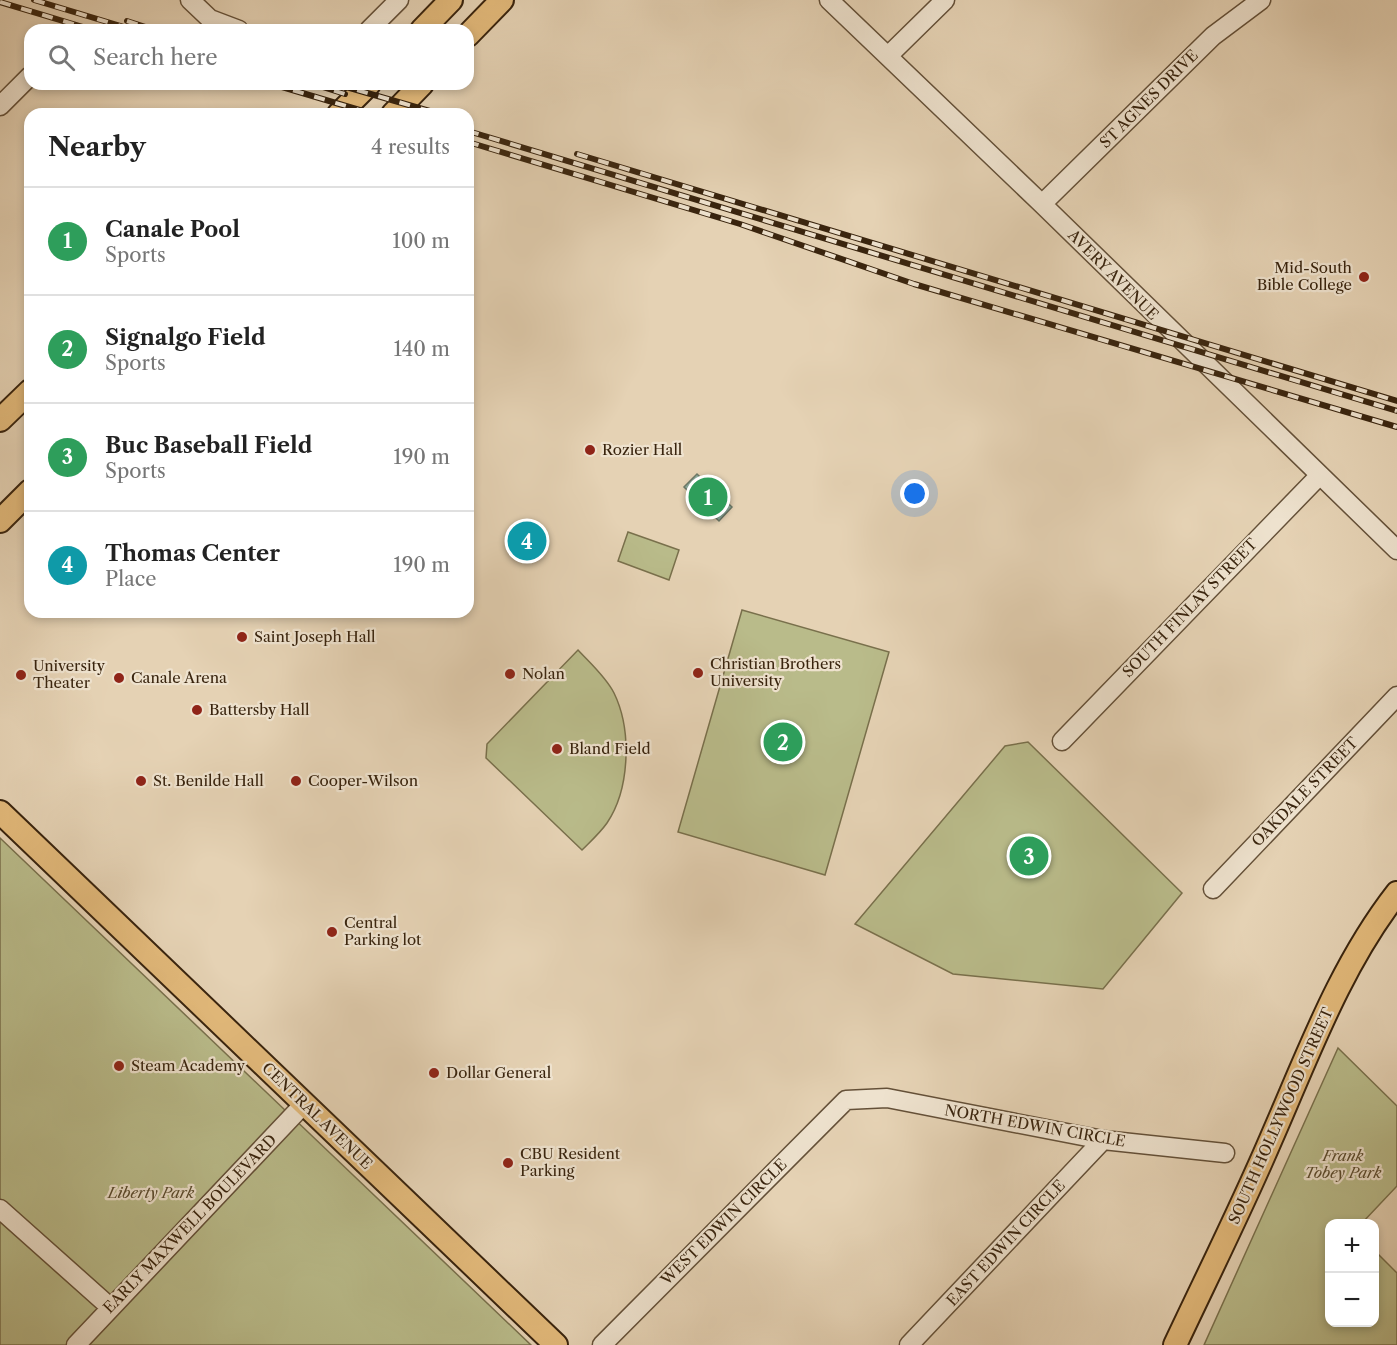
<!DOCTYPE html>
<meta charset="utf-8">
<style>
:root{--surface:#fff;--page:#f2f2f2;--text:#222;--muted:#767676;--line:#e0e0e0;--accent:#db2777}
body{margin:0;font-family:"Libre Caslon Text",serif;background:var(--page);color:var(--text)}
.controls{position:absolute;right:18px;bottom:18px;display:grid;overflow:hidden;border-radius:12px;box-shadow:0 3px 9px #0003}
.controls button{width:54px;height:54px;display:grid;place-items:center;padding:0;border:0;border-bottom:2px solid var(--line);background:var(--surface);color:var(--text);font:30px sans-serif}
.you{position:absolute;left:915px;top:494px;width:21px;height:21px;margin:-15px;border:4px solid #fff;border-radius:50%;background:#1a73e8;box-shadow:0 0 0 9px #1a73e833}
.badge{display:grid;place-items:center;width:39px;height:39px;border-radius:50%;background:var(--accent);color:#fff;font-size:20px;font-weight:700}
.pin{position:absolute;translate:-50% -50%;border:3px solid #fff;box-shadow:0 2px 6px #0006}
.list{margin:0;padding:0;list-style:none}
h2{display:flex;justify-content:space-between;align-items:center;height:78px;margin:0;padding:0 24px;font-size:26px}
h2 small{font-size:20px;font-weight:400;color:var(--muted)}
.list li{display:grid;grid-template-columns:39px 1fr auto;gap:18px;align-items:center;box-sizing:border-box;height:108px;padding:0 24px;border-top:2px solid var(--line)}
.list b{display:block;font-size:22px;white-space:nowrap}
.list p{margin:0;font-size:20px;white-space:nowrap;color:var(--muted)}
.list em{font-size:20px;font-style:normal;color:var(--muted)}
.icon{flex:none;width:33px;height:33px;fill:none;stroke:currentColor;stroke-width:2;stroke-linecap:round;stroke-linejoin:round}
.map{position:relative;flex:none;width:1397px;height:1345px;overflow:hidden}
.search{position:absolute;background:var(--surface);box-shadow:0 3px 9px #0003;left:24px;top:24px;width:450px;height:66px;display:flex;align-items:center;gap:15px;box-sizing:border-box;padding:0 21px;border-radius:18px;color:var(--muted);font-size:22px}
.panel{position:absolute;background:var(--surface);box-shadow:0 3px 9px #0003;left:24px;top:108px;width:450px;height:510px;border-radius:18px}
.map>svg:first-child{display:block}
.green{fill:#b9bb8a;stroke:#79704c;stroke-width:1.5}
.water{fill:#97b8a7;stroke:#717d6a;stroke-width:1.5}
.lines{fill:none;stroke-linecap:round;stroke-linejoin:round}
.shore{stroke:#686e5a;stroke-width:1.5}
.minor-casing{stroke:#645038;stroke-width:21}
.major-casing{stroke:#39240e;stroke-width:26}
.minor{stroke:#eee2ce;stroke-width:18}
.major{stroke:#e2b97a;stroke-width:22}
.rail-casing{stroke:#39240e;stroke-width:6}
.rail{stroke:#eee2ce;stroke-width:4;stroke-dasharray:11;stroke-linecap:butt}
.poi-dot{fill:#8f2418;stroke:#eee2ce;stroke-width:2}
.labels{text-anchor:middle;stroke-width:4.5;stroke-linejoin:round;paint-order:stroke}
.street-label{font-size:15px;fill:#39240e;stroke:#eee2ce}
.poi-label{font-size:15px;fill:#39240e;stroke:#eee2ce;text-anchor:start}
.park-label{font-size:15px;font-style:italic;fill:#594a2d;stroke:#eee2ce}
</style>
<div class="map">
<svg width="1397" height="1345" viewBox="0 0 1397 1345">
<rect width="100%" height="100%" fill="#e5d2b4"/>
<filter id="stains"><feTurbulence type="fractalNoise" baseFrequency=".00333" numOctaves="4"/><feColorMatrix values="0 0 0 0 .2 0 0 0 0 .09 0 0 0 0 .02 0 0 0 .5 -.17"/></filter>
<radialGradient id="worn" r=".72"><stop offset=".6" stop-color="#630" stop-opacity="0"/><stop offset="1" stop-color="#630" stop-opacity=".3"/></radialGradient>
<path class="green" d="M628,532L679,550L669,580L618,561Z
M742,610L889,652L825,875L678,832Z
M578,650C590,663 606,677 614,693C632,730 630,789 607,823C600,833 590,842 582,850L486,758L487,744Z
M1028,742L1182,893L1103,989L953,974L855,924L1005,746Z
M0,838L531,1345H0Z
M1338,1048L1397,1106V1186L1362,1223L1330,1224V1322H1374L1375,1251L1397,1273V1345H1204Z"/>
<path class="water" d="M697,474L732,507L719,521L684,487Z"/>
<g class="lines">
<path class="shore" d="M697,483L722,505L721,510H717L695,489L694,486Z"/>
<defs>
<path id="minor" d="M190,0L210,19L239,30
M829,0L1042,204L1397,550
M369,30L399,0
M888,56L945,0
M0,106L30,76
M1042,204L1213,36L1261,0
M1062,741L1319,476
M1213,889L1397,696
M0,1209L111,1308
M76,1345L304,1104
M602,1345L846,1100L887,1098L1103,1140L1225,1153
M909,1345L1103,1140"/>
<path id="major" d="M422,30L451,0
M468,35L502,0
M339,114L369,84
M393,114L422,84
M0,420L30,391
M0,521L30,491
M0,812L556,1345
M1175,1345C1207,1277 1241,1209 1271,1139C1308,1055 1340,966 1397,893"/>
</defs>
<use href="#minor" class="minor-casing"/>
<use href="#major" class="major-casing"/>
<use href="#minor" class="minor"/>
<use href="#major" class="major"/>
<defs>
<path id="rail" d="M34,0L134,30
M0,2L93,30
M127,21L155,30
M272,84L373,114
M313,84L345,94
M336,84L440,114
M468,131L1397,411
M468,142L740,224L914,284L1397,427
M577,154L1397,401"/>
</defs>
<use href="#rail" class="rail-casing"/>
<use href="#rail" class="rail"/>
</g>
<g class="poi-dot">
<circle cx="1364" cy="277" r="6"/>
<circle cx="590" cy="450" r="6"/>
<circle cx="242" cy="637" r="6"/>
<circle cx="698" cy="673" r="6"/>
<circle cx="510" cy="674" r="6"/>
<circle cx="21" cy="675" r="6"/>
<circle cx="119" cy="678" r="6"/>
<circle cx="197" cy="710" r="6"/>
<circle cx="557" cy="749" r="6"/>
<circle cx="141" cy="781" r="6"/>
<circle cx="296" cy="781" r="6"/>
<circle cx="332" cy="932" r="6"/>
<circle cx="119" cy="1066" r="6"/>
<circle cx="434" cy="1073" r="6"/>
<circle cx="508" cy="1163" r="6"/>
</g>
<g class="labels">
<g class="street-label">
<text transform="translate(1149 99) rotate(-45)" y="5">ST AGNES DRIVE</text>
<text transform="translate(1113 275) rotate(45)" y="5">AVERY AVENUE</text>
<text transform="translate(1190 608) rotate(-46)" y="5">SOUTH FINLAY STREET</text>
<text transform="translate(1305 792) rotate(-46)" y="5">OAKDALE STREET</text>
<text transform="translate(317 1116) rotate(44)" y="5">CENTRAL AVENUE</text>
<text transform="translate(1281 1116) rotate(-66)" y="5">SOUTH HOLLYWOOD STREET</text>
<text transform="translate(1035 1126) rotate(10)" y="5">NORTH EDWIN CIRCLE</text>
<text transform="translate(724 1222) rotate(-45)" y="5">WEST EDWIN CIRCLE</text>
<text transform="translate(190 1224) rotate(-46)" y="5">EARLY MAXWELL BOULEVARD</text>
<text transform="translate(1006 1243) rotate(-47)" y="5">EAST EDWIN CIRCLE</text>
</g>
<g class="poi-label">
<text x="1352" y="273" text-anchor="end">Mid-South<tspan x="1352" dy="17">Bible College</tspan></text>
<text x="602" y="455">Rozier Hall</text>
<text x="254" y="642">Saint Joseph Hall</text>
<text x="710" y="669">Christian Brothers<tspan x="710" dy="17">University</tspan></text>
<text x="33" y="671">University<tspan x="33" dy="17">Theater</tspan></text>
<text x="522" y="679">Nolan</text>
<text x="131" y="683">Canale Arena</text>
<text x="209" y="715">Battersby Hall</text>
<text x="569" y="754">Bland Field</text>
<text x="153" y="786">St. Benilde Hall</text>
<text x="308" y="786">Cooper-Wilson</text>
<text x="344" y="928">Central<tspan x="344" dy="17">Parking lot</tspan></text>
<text x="131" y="1071">Steam Academy</text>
<text x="446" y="1078">Dollar General</text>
<text x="520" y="1159">CBU Resident<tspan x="520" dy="17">Parking</tspan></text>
</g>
<g class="park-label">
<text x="1343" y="1161">Frank<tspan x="1343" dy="17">Tobey Park</tspan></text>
<text x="151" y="1198">Liberty Park</text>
</g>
</g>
<rect width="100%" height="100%" filter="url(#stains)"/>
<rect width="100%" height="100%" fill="url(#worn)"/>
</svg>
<div class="controls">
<button>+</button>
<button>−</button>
</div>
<div class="you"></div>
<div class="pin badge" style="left:708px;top:497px;background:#2e9e5b">1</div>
<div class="pin badge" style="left:783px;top:742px;background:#2e9e5b">2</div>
<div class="pin badge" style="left:1029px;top:856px;background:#2e9e5b">3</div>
<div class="pin badge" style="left:527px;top:541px;background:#0f9aa8">4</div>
<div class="search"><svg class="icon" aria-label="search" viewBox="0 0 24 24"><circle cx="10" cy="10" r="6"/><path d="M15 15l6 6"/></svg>Search here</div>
<section class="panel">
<h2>Nearby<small>4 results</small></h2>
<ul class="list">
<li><span class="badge" style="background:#2e9e5b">1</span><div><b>Canale Pool</b><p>Sports</p></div><em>100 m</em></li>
<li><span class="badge" style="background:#2e9e5b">2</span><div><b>Signalgo Field</b><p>Sports</p></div><em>140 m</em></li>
<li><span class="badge" style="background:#2e9e5b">3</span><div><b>Buc Baseball Field</b><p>Sports</p></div><em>190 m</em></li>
<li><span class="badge" style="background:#0f9aa8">4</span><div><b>Thomas Center</b><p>Place</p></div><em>190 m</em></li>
</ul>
</section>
</div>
